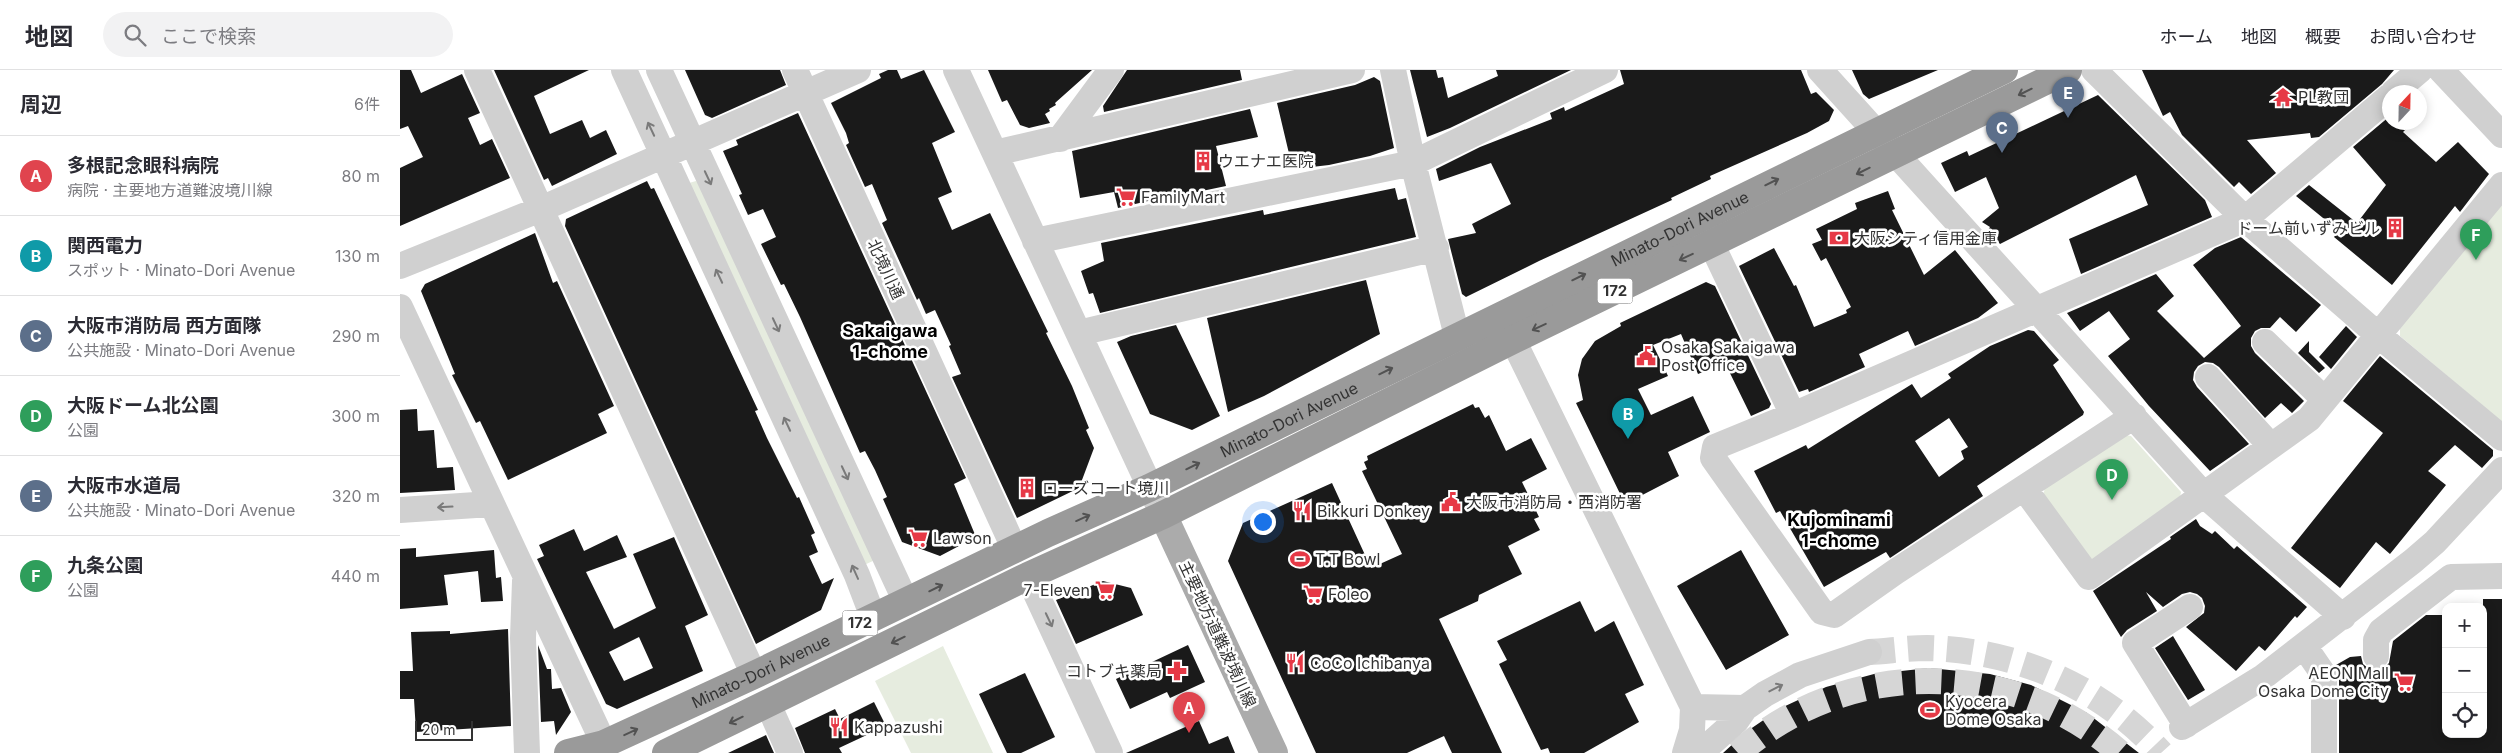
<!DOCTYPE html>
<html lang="ja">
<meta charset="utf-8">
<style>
:root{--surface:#fff;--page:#f2f2f3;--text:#2b2b33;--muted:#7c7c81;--line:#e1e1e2;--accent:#e63946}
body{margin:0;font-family:Inter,"Noto Sans JP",sans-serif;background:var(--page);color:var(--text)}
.controls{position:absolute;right:15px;bottom:15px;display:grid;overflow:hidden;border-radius:10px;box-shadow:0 2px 12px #0003}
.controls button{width:45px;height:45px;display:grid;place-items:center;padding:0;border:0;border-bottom:1px solid var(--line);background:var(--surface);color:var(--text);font:25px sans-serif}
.compass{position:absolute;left:1982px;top:15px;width:45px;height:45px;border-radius:50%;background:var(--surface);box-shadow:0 2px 12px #0003;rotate:22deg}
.scale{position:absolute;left:15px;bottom:12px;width:58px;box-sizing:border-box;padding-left:5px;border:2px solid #333;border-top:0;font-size:14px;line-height:18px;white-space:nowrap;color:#333;-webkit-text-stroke:4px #fff;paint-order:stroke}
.you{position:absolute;left:862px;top:451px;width:18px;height:18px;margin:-12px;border:4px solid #fff;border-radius:50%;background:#1a73e8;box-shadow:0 0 0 8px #1a73e833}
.badge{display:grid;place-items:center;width:32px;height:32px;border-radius:50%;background:var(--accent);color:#fff;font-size:16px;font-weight:700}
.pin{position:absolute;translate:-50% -41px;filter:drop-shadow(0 1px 2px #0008)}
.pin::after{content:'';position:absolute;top:26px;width:18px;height:15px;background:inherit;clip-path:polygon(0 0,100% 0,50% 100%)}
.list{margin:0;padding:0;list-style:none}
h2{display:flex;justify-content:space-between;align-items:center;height:65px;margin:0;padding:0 20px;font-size:21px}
h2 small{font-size:16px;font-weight:400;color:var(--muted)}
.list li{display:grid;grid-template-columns:32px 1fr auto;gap:15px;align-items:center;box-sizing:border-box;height:80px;padding:0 20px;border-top:1px solid var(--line)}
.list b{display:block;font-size:19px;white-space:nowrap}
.list p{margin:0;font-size:16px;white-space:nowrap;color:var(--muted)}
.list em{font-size:16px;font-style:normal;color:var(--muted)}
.icon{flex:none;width:28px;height:28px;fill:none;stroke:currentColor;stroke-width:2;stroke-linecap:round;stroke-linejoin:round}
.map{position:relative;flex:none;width:2102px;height:683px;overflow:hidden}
header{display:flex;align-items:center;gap:30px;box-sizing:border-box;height:70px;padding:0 25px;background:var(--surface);border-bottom:1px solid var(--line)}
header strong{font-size:24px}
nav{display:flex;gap:28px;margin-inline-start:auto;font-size:18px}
.search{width:350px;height:45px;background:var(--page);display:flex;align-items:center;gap:12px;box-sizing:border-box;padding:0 18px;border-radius:28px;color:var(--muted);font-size:19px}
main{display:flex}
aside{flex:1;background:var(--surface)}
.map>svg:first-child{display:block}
.green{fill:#e6ecdf}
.building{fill:#1a1a1a;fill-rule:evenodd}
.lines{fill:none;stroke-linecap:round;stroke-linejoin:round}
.minor-tunnel{stroke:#d6d6d6;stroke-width:26;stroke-dasharray:26 13;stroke-linecap:butt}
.minor{stroke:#d0d0d0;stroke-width:26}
.major{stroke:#ababab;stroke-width:28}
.highway{stroke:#9a9a9a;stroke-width:28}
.oneway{stroke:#525252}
.oneway2{stroke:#7a7a7a}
.labels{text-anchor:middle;stroke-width:5;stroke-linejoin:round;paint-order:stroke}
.shield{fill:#fff;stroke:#707070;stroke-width:1}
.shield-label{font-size:15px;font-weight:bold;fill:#333}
.poi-label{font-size:16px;fill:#333;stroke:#fff;text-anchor:start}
.street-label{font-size:16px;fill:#333;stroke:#fff}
.neighbourhood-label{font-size:18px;font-weight:bold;fill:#000;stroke:#fff}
</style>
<header>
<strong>地図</strong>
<div class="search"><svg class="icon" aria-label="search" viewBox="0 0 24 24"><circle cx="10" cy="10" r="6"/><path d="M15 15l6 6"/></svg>ここで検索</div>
<nav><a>ホーム</a><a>地図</a><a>概要</a><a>お問い合わせ</a></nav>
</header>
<main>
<aside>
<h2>周辺<small>6件</small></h2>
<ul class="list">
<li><span class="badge" style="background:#e0444e">A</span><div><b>多根記念眼科病院</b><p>病院 · 主要地方道難波境川線</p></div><em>80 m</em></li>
<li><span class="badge" style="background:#0f9aa8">B</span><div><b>関西電力</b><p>スポット · Minato-Dori Avenue</p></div><em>130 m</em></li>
<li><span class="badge" style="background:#5c6f8a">C</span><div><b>大阪市消防局 西方面隊</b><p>公共施設 · Minato-Dori Avenue</p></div><em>290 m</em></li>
<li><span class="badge" style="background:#2e9e5b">D</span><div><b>大阪ドーム北公園</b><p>公園</p></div><em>300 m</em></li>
<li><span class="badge" style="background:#5c6f8a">E</span><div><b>大阪市水道局</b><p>公共施設 · Minato-Dori Avenue</p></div><em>320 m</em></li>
<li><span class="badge" style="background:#2e9e5b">F</span><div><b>九条公園</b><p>公園</p></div><em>440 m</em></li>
</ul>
</aside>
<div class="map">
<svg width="2102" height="683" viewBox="0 0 2102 683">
<rect width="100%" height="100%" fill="#fff"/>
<path class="green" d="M296,111L302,114L475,490L462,496L289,113Z
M2102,128V352L2000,266V252Z
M1719,364L1731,366L1781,422L1779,432L1696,492L1685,490L1643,427L1645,417Z
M543,576L593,683H511L475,611Z"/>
<path class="building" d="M0,0H11L21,23L62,4L80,43L68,48L80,75L92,69L110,108L0,156V98L23,87L8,56L0,59Z
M94,0H189L134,26L150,64L182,50L190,68L206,60L217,84L152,116L148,108L144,110Z
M285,0H380L386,15L312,48L305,45Z
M488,0H497L501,9L524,0L555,62L532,73L552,122L538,128L552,160L590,143L648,262L646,263L672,316L689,358L686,360L694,378L679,418L617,448L552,307L561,304L549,276L551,275L535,240L526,244L519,228L517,230L482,153L487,150L472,114L465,117L446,75L449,73L446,63L431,33L481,8L479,4Z
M588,0H692L655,33L656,35L649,39L650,41L645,44L650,53L629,58L620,55L607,30L602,32Z
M727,0H840L842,10L704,42L703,36Z
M1010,0H1036L1038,8L1043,7L1048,28L1098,6L1096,0H1171L1050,58L1027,67Z
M1220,0H1401L1411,24L1416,22L1434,40L1429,51L1407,63L1310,106L1311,109L1271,128L1272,130L1139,191L1066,227L1062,224L1048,169L1076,163L1072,154L1111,134L1091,93L1039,111L1036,99L1080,77L1152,49L1150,43L1164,37L1165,41L1224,14Z
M1452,0H1538L1469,29L1463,24Z
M1742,0H1994L1982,14L1919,67L1911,68L1910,63L1847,70L1876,103L1851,124L1839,112L1834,117L1782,65L1770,42L1763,46Z
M974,7L980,11L994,78L970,86L929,95L903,98L901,90L891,92L877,33L955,15Z
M1698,25L1805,130L1812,147L1681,204L1669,169L1748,135L1736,105L1600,174L1588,160L1590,157L1582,152L1599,138L1586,107L1555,122L1541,93L1567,81L1569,86Z
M850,39L858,67L816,76L826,116L778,126V124L718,138L714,122L680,128L672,81Z
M398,43L566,408L554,414L576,467L540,486L502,472L483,429L487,427L475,400L465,381L460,383L400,247L384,214L381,215L361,174L376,167L363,139L348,145L339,125L342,124L323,81L338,75L336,70Z
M1990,46V52H2013L2003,62L2036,92L2058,72L2089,104L2060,142L2055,136L1992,215L1934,167L1939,161L1896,126L1909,115L1957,153L1986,115L1953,77Z
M247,111L251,119L254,118L358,340L355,341L367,368L397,428L399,427L415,463L411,465L418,482L409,486L422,514L434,508L421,540L356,574L165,156L166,149Z
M995,118L998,130L1006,128L1016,167L700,243L693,223L689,224L681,201L704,191L701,173L863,140L864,145Z
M1488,121L1495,139L1492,140L1524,205L1555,180L1598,233L1578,248L1515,276L1508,261L1459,284L1465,297L1409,322L1408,319L1399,322L1339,196L1374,178L1394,216L1396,215L1414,257L1447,243L1446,240L1451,237L1426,188L1421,191L1412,174L1422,170L1416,159L1457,139L1455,133Z
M135,163L153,213L157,211L214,336L198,344L207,363L108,410L80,351L76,353L52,305L55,304L21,221L25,214Z
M1841,167L1921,235L1896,262L1880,247L1870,258H1861L1855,261L1851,268V276L1855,283L1904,331L1892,343L1881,333L1865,348L1819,297L1813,293L1805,292L1798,296L1794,302L1793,310L1797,317L1849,374L1810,401L1749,336L1708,286L1730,269L1709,241L1680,261L1667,243L1756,204L1774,226L1757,241L1804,288L1841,256L1793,195L1815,178Z
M966,210L980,264L864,326L828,342L807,248Z
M1306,212L1315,216L1371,334L1369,338L1351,346L1325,293L1298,304L1281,264L1253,275L1268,306L1238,319L1251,345L1293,326L1310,362L1268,382L1279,406L1225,434L1176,333L1183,330L1178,305L1182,289L1195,271L1221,256L1220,253Z
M776,255L820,346L792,360L750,344L717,272L731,266Z
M1946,256L1957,267L1931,299L1919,287Z
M1628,260L1634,261L1659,290L1653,295L1684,342L1683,345L1577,416L1583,426L1490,488L1486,482L1424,517L1380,441L1376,443L1354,401L1406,375L1408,379L1512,314L1521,328L1551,308L1548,304L1590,276ZM1549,348L1568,377L1561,381L1564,389L1539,407L1515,371Z
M1909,271V282L1925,298L1919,303L1898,283Z
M1980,286L2093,380V386L2082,398L2055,375L2028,401L2046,415L1990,484L1976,472L1940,518L1891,478L1983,363L1943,331Z
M1073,334L1075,338L1079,337L1085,348L1089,345L1106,381L1131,368L1147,399L1122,412L1139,447L1134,449L1140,460L1108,476L1122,504L1079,525L1078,531L1039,549L1102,683H1052L1044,666L1007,683H916L828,491L843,453L932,413L971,498L1002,484L962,401L967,399L964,392L968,390L967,386Z
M17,339L18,361L34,360L37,398L53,397L55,420L0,423V340Z
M1796,449L1800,456L1812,464L1815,461L1834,479L1837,476L1907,537L1897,548L1895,546L1865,581L1859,576L1836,601L1786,557L1804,543L1805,536L1802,528L1797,524L1790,522L1782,524L1763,537L1746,522L1757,541L1727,560L1721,567L1693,521L1771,469L1770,467Z
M174,459L184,481L217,465L227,487L186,502L214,559L256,538L233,484L274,467L308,545L285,556L303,601L217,639L206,634L137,489L144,486L139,475ZM239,567L253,598L224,611L209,582Z
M16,478V487L94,480L96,508L101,507L103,531L81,532L78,501L44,505L48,535L0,539V479Z
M1341,480L1389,565L1326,600L1277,516Z
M703,511L731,518L743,545L676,574L656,530Z
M2083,529H2102V683H1939V605L1936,595L1950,587L1961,586L1963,594L1969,599L1976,601L1983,599L1989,593L1993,571L2026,545H2046V664H2083Z
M1180,531L1195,562L1214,551L1244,615L1225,624L1239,652L1184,683H1150L1148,678L1141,680L1099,594L1107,590L1097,571Z
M108,559L111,656L16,662L14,629H0V601H13L11,562L50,561V564Z
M1773,566L1805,620L1788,630L1755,578Z
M138,575L147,599H151L152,619L161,618L171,642L156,665L154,651L141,652Z
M788,575L805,612L770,628L767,622L730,639L716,609Z
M1529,598L1590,604L1631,615L1687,643L1739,683H1323L1346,662L1381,638L1426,617L1474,604Z
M625,603L655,667L621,683H607L579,624Z
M474,632L486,656L439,678L442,683H405L395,658L435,639L440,649Z
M799,651L809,674L828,666L835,683H726Z
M366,665L374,683H328Z"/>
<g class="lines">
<path class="minor-tunnel" d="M1469,582C1488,581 1508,578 1527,578C1616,580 1701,616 1761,683
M1338,683C1447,587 1611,587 1720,683"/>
<path class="minor" d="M77,0L354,605
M224,0L457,505L473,547
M259,0L506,532
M395,0L615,480
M556,0L763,445
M993,0L1013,93L1057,266
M1420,0L1804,425L1943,547
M1694,0L1845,149L1977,264L2102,368
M2041,0L2102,65
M1994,22L2020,0
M660,69L711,0
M595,83L952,0
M635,171L1013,93L1205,0
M1312,175L1393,345
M0,196L141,139L458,0
M0,237L204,674
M679,263L1036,178
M1113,270L1293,637L1292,660L1285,683
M1865,272L1924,329
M1808,307L1870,375
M1734,346L1495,502L1434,545L1422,542L1313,388L1315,377L1393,345L1845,149L1990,26
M1624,418L1689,507L1909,349L2102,115
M0,440L91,434
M628,506L710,683
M125,511L123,568L127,683
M1904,576L1924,605V683
M1976,586V570L1981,561L2051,507L2102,506
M368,634L390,683
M1293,637L1345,638
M1786,655L1735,573L1790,537
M1782,657L1863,607L2013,491L2035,472L2102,400
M1300,683L1336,651L1345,638L1365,624L1400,605L1469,582"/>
<path class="major" d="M763,445L874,683"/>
<g class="highway">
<path id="s1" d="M168,683L204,674L354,605L648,463L749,418L1604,0"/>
<path d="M266,683L628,506L763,445L1113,270L1668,0"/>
</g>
</g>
<defs><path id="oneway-shaft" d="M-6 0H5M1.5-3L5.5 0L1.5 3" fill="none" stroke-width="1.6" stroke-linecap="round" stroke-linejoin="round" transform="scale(1.25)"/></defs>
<g class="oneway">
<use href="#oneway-shaft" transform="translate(1625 22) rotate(154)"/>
<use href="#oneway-shaft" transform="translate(1463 101) rotate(154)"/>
<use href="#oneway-shaft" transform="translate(1372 112) rotate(-26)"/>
<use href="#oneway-shaft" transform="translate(1286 187) rotate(155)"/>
<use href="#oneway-shaft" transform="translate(1179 207) rotate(-26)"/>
<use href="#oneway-shaft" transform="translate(1139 257) rotate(155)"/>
<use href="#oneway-shaft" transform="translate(986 301) rotate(-26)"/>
<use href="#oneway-shaft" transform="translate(793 396) rotate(-26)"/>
<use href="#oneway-shaft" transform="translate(683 448) rotate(-24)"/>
<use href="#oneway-shaft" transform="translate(536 518) rotate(-26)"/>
<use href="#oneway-shaft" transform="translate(498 570) rotate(154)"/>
<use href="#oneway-shaft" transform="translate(336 650) rotate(154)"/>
<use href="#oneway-shaft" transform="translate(231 662) rotate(-25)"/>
</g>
<g class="oneway2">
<use href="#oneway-shaft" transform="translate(251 59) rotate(-115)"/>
<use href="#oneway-shaft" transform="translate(308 108) rotate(65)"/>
<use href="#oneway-shaft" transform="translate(319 206) rotate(-115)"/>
<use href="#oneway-shaft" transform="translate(376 255) rotate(65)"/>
<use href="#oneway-shaft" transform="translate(387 354) rotate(-115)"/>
<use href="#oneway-shaft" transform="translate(445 403) rotate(65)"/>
<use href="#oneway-shaft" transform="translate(45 437) rotate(177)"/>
<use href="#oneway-shaft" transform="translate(455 502) rotate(-114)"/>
<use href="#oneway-shaft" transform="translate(649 550) rotate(65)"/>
<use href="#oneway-shaft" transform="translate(1376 618) rotate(-27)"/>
</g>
<defs>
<symbol id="temple-bare" viewBox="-9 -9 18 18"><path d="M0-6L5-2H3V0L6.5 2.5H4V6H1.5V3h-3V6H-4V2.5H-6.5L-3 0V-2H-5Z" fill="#e63946" stroke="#fff" stroke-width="2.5" paint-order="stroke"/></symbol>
<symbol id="building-bare" viewBox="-9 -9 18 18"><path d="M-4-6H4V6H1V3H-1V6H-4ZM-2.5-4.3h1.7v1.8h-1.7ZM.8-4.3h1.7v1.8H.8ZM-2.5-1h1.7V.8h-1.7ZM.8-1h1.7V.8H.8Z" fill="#e63946" stroke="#fff" stroke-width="2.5" paint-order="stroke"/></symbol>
<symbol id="supermarket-bare" viewBox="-9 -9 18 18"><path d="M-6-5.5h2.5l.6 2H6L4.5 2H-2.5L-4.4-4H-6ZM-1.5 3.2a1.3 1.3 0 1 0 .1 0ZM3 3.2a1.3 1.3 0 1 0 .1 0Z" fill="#e63946" stroke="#fff" stroke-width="2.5" paint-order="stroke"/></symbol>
<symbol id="bank-bare" viewBox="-9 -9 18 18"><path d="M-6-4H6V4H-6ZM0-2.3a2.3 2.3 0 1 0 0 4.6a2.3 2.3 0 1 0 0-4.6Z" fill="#e63946" stroke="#fff" stroke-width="2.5" paint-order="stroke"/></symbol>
<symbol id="civic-bare" viewBox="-9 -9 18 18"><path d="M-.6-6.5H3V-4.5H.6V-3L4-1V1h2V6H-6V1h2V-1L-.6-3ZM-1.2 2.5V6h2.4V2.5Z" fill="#e63946" stroke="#fff" stroke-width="2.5" paint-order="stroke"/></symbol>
<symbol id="restaurant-bare" viewBox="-9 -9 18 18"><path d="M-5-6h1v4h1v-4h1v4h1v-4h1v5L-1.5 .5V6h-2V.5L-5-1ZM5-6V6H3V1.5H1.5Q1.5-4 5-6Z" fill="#e63946" stroke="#fff" stroke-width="2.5" paint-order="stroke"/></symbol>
<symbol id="stadium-bare" viewBox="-9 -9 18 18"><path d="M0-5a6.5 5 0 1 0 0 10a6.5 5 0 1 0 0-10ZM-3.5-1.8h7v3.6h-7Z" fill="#e63946" stroke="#fff" stroke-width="2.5" paint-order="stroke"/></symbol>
<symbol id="pharmacy-bare" viewBox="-9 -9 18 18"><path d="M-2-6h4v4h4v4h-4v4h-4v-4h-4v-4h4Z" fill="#e63946" stroke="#fff" stroke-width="2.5" paint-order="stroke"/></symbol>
</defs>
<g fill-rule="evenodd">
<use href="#temple-bare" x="1869" y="13" width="28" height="28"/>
<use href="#building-bare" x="789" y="77" width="28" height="28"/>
<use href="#supermarket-bare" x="712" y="113" width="28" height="28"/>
<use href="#building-bare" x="1981" y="144" width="28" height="28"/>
<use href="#bank-bare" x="1425" y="154" width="28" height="28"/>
<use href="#civic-bare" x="1232" y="272" width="28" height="28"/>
<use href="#building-bare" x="613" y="404" width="28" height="28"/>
<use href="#civic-bare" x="1037" y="418" width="28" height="28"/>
<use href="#restaurant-bare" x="888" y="427" width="28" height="28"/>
<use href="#supermarket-bare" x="504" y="454" width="28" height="28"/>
<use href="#stadium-bare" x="886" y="475" width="28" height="28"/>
<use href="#supermarket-bare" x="691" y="506" width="28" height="28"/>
<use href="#supermarket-bare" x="899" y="510" width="28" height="28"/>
<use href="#restaurant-bare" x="881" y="579" width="28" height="28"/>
<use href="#pharmacy-bare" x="763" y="587" width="28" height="28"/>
<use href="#supermarket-bare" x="1990" y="598" width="28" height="28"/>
<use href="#stadium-bare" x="1516" y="626" width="28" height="28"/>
<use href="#restaurant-bare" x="425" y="643" width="28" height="28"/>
</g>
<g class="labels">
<g class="shield">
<rect x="1197.5" y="208.5" width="35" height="25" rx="4"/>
<rect x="442.5" y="540.5" width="35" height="25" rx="4"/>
</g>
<g class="shield-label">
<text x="1215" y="226">172</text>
<text x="460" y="558">172</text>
</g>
<g class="poi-label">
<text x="1898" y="33">PL教団</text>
<text x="818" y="97">ウエナエ医院</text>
<text x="741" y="133">FamilyMart</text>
<text x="1980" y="164" text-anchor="end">ドーム前いずみビル</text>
<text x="1454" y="174">大阪シティ信用金庫</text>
<text x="1261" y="283">Osaka Sakaigawa<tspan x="1261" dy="18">Post Office</tspan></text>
<text x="642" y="424">ローズコート境川</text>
<text x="1066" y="438">大阪市消防局・西消防署</text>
<text x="917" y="447">Bikkuri Donkey</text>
<text x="533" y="474">Lawson</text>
<text x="915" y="495">T.T Bowl</text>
<text x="690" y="526" text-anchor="end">7-Eleven</text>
<text x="928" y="530">Foleo</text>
<text x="910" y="599">CoCo Ichibanya</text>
<text x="762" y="607" text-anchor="end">コトブキ薬局</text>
<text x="1989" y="609" text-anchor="end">AEON Mall<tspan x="1989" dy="18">Osaka Dome City</tspan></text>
<text x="1545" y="637">Kyocera<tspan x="1545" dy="18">Dome Osaka</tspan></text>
<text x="454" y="663">Kappazushi</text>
</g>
<g class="street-label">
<text dy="6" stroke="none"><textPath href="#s1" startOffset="1230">Minato-Dori Avenue</textPath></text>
<text transform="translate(486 199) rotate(65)" y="6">北境川通</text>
<text dy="6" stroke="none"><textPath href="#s1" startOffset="795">Minato-Dori Avenue</textPath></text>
<text transform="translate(818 564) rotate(65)" y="6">主要地方道難波境川線</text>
<text dy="6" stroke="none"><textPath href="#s1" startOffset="210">Minato-Dori Avenue</textPath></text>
</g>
<g class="neighbourhood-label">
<text x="490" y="267">Sakaigawa<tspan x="490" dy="21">1-chome</tspan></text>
<text x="1439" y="456">Kujominami<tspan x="1439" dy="21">1-chome</tspan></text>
</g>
</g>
</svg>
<div class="controls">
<button>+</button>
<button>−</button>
<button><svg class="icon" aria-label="locate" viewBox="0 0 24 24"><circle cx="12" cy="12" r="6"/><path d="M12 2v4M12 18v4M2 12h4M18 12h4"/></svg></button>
</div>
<svg class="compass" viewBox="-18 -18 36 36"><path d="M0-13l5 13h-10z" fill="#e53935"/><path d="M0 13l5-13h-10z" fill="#7c7c81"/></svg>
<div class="scale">20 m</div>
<div class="you"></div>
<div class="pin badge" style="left:789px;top:663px;background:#e0444e">A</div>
<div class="pin badge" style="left:1228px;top:369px;background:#0f9aa8">B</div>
<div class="pin badge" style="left:1602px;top:83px;background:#5c6f8a">C</div>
<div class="pin badge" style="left:1712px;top:430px;background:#2e9e5b">D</div>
<div class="pin badge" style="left:1668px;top:48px;background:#5c6f8a">E</div>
<div class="pin badge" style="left:2076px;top:190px;background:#2e9e5b">F</div>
</div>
</main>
